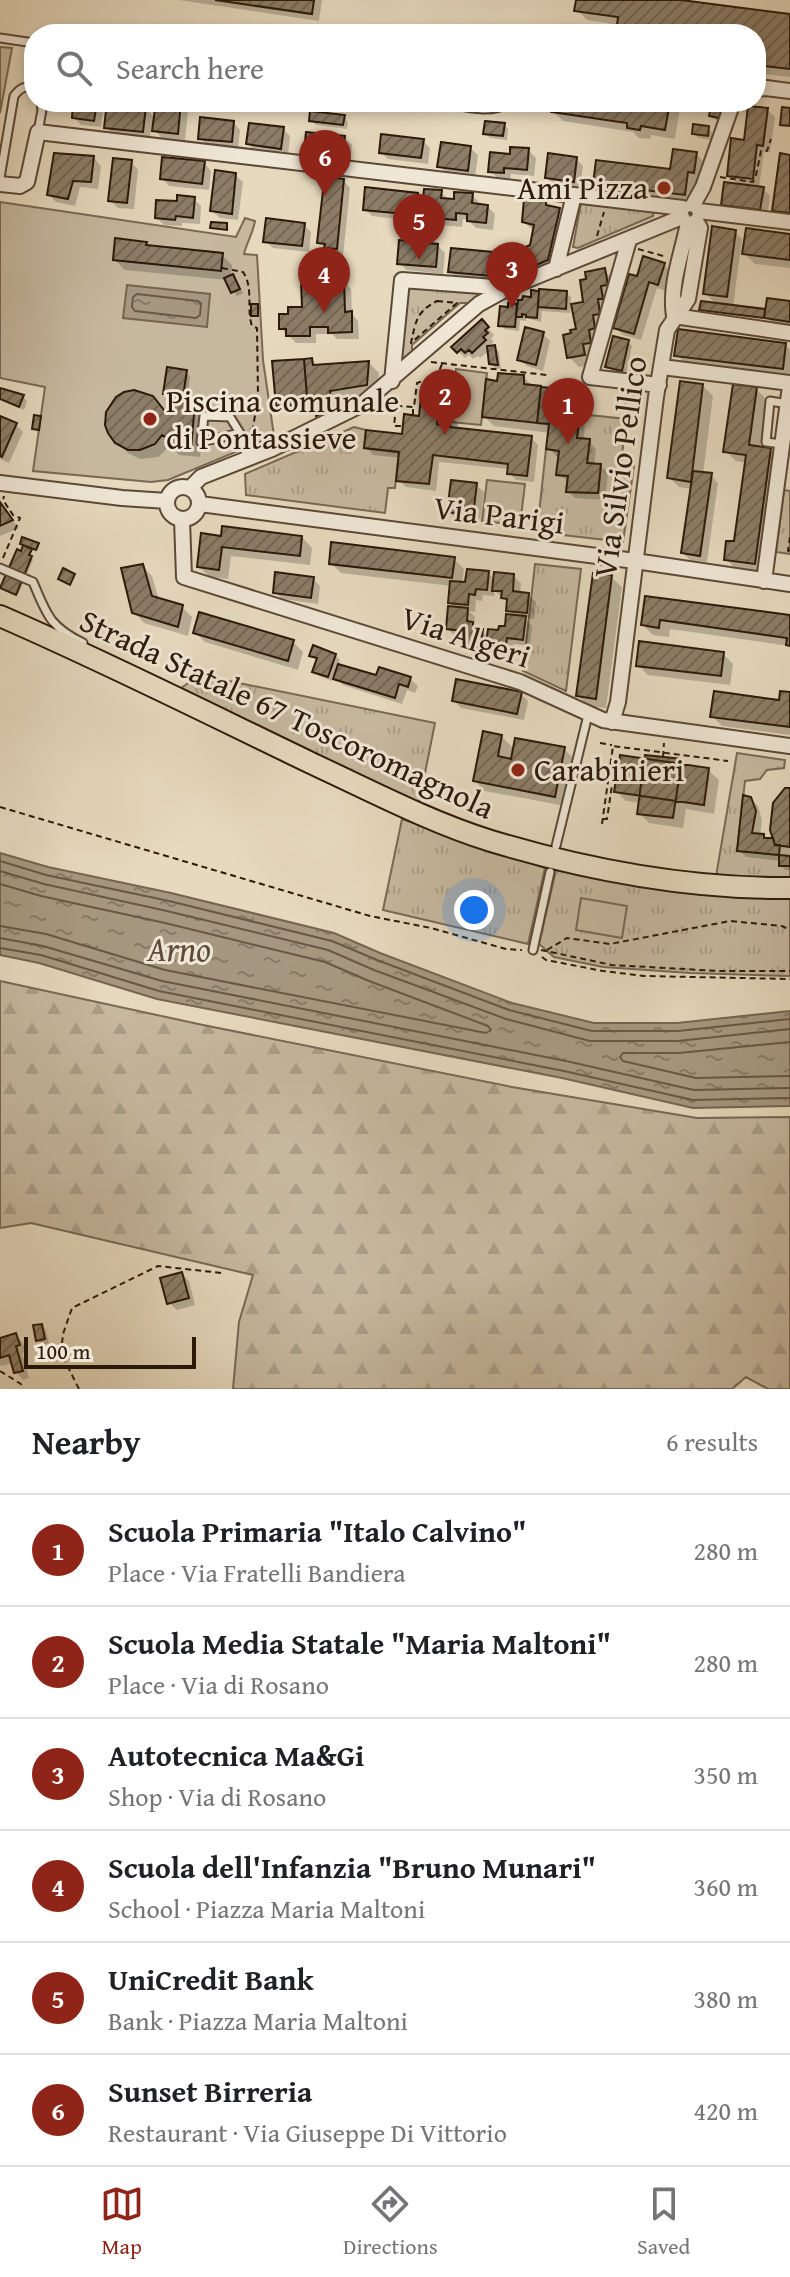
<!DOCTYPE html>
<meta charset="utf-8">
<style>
:root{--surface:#fff;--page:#f6f6f6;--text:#202124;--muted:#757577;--line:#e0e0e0;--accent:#8f2418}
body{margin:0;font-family:"Gentium Book Plus",serif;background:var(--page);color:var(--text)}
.scale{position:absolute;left:24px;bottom:20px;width:172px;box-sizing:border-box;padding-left:8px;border:4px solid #2b1909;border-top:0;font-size:22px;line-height:28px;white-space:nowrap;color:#2b1909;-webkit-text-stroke:6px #efe6d5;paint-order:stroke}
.you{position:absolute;left:474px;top:910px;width:28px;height:28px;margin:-20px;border:6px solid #fff;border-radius:50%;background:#1a73e8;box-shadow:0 0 0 12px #1a73e833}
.badge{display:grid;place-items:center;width:52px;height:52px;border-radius:50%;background:var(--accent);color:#fff;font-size:26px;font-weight:700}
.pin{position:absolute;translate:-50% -66px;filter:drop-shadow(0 2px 4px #0008)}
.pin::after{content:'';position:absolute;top:42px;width:28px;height:24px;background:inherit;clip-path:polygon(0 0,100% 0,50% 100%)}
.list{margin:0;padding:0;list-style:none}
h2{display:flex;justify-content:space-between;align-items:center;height:104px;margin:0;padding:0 32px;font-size:34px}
h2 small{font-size:26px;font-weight:400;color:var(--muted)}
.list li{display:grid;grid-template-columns:52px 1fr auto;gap:24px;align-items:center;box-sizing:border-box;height:112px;padding:0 32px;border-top:2px solid var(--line)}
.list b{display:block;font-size:30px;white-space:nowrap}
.list p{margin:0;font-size:26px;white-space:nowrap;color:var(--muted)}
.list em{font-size:26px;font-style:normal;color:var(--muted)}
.icon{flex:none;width:44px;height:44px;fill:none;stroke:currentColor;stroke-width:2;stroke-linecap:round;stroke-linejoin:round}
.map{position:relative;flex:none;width:790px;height:1389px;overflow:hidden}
.search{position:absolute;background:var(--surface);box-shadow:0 4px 12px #0003;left:24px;right:24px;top:24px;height:88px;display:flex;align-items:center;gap:20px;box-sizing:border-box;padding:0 28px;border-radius:32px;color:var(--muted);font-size:30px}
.sheet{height:776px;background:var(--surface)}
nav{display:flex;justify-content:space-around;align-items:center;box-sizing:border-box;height:112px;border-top:2px solid var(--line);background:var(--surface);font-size:22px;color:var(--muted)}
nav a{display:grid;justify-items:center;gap:4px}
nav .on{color:var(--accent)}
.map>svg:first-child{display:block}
.grass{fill:url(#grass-tufts);stroke:#786854;stroke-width:2}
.forest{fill:url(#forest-firs);stroke:#786854;stroke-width:2}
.pitch{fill:#c6b89f;stroke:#786854;stroke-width:2}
.water{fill:url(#water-ripples);stroke:#756550;stroke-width:2}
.shadow{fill:#0003;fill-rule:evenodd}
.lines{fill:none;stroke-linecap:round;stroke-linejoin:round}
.shore{stroke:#685844;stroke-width:2}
.building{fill:url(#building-hatch);stroke:#2b1909;stroke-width:2}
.service-casing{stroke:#5a4936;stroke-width:11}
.minor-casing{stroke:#5a4936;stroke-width:18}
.primary-casing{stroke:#2b1909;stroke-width:24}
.path{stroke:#2b1909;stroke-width:2;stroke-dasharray:6 4;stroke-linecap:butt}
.service{stroke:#efe6d5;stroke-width:7}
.minor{stroke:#efe6d5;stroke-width:14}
.primary{stroke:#e6d9be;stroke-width:20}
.poi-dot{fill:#8f2418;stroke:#efe6d5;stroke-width:3}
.labels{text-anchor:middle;stroke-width:6;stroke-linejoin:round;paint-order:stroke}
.poi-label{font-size:32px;fill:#2b1909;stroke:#efe6d5;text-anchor:start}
.street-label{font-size:32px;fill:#2b1909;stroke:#efe6d5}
.water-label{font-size:34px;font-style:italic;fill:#5c4c39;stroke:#efe6d5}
</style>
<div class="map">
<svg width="790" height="1389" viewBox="0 0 790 1389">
<defs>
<pattern id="grass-tufts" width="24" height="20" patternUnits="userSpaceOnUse" patternTransform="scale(2)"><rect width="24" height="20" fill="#c6b89f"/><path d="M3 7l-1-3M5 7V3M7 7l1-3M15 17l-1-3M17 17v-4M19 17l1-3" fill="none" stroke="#aa9e88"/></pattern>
<pattern id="forest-firs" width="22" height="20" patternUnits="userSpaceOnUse" patternTransform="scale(2)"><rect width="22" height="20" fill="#c6b89f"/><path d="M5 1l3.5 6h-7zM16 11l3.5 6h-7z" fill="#aa9e88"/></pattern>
<pattern id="water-ripples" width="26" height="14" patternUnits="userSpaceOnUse" patternTransform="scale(2)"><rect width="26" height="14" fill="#a69880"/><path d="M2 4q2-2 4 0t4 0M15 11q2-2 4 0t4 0" fill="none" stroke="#877b67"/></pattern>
<pattern id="building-hatch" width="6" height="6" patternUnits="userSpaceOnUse" patternTransform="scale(2)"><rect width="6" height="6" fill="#8c7d67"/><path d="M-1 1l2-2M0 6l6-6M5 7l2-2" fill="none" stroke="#736653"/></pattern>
</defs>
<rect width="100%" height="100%" fill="#e6d9be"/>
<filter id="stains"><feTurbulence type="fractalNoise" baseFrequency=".0025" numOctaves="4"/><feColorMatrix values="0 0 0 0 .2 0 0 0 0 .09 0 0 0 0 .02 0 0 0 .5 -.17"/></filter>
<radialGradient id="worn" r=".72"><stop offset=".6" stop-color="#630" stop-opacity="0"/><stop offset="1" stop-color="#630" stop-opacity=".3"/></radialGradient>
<path class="grass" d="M581,203L654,211L653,216L578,248L573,247Z
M408,285L483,293L471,303H460L412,345V350L418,352L401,366Z
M580,414L626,419L621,464L634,466L623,542L537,532L546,449L559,451L557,475L568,476L566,492L598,493L601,465L587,463L590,440L577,438Z
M354,427L366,430L364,448L399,452L395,488H388L385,513L246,495L245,474Z
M784,490L790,491V554L776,552Z
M535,564L581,569L566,691L523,671Z
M200,675L435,723L419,803L181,688Z
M737,753L785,760L784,768L767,770L760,779L745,781L737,850L779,855V866H790V879L716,876Z
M402,819L545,868L528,944L383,910Z
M556,870L662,889L790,897V976L690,973L603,967L554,957L539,944Z"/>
<path class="forest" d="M0,981L203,1025L512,1087L697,1118L790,1117V1389H768L746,1377L732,1389H233L239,1322L253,1275L31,1223L0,1228Z"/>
<path class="pitch" d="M0,47L12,48L0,113Z
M0,202L236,237L245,218L255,221C253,233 247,242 244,254L257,255L263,360L274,436L168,480L151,482L33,471L45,387L0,378Z
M456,369L487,373L481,425L451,422Z
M487,480L525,484L520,525L482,521Z
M581,898L627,906L622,938L576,930Z"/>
<path class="water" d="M127,285L210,294L207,327L123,318Z
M0,853L48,867L171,893L334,933L380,953L512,1003L594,1023H677L790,1011V1106L693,1108L562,1078L157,999L39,963L0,955Z"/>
<path class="shadow" d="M179,0H322L319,21Z
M578,0H666L790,16V77L756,73V34H618L619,25L587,20L577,10Z
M75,102H104L101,127L81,125L74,117Z
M114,102H147V105H142L156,119L158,102H189L185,140L162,138L151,127L150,139L114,135L106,127L117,105Z
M554,102H628L627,107L644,110L645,102H681L675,139L651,135L650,139L639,138L633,132L563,121L553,111Z
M714,102H729L723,121L716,120L711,116Z
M767,110L775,117L770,152L764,151L759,188L763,189L770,196L767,216L730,211L723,204L740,186L729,175L746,142Z
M344,117L348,122L347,129L316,125L311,120Z
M233,122L240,130L238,149L207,145L200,138Z
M504,125L508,129L507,140L490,138L485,133Z
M708,128L712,133V140L698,138L694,133Z
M283,129L290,136L288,155L255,151L248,144Z
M344,138L352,145L350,162L313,158L306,150Z
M423,141L430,148L428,164L388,159L381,152Z
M470,148L478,155L475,177L447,174L440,166Z
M528,150L536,158L534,176L511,174L510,180L498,178L490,171L512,156Z
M696,154L706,164L704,182L697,181L694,204L605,193L595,183L672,171Z
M94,158L101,166L98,189L80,187L75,206L56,202L49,195Z
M576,159L583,166L580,188L555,185L547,178Z
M131,162L138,170L134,209L118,208L110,200Z
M204,163L211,171L209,190L169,186L162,178Z
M235,175L243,182L238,220L220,218L212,211Z
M343,180L350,188L343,256L334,255L320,242Z
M441,192L449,201L472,195L480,203L479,206H487L495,214L493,230L476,228L468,220L463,219L462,227L442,225L424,210L423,222L372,216L365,209L417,195L425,202Z
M194,199L201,206L200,224L182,223V226L164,225L157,218L179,203Z
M545,203L551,208L559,210L569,220L557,270L527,283L517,273L532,246L535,232L524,222Z
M304,225L311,232L309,252L273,248L265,241Z
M735,232L742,239L733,307L767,312L790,303V327L774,325L768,319L702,309L717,305L705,293Z
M790,236V268L755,264L744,253Z
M146,244L150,248L222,255L232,265L231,275L237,281L243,293L237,296L227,280L125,270L115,260Z
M438,246L445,253L443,274L407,270L399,263Z
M492,254L500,262L497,282L458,278L450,271Z
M664,265L671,272L666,291L657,288L641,340L623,335L615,327L639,279Z
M604,270L614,281L594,364L579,367L569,357L586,303Z
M344,282L351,289L352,314L358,321L359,339H337L332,334H316V343H296L281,328L304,309Z
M541,291L566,293L571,297L570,313L542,311L541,322L526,318V321L520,320L519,331L505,329L500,325L510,306H519L532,299Z
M482,322L494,335L491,339L494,342L486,348L495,347L499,352L501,369L495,368L490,363L489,351L480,358L478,356L473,359L469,355L465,358L454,347Z
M543,334L550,341L543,371L527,366L519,359Z
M628,342L632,346L626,374L612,371L608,366Z
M785,345L790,350V378L687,365L677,355Z
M311,360L318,367L369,363L379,373L377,395L339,400L341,419L328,425L318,415L316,402L308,411L285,412L278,405Z
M186,372L190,377L187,400L170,398L165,393Z
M524,377L533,387L562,391L570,399L569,402L578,403L585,411L584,441H589L596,449L594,466H600L608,474L605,500L575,498L568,491L569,482L559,474L561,456H556L549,448L550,433L494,426L484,416L499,383Z
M703,386L713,396L703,474L711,475L718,483L707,562L690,560L683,553L692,489L679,487L669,477Z
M756,389L766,399L760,449L770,450L781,460L765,573L736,569L726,559L735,544L747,463L736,461L726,451Z
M0,390L23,397L27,401L24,410L2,400Z
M441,390L448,397L446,416H451L458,424V430L531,438L538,445L534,482L516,480L509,473V469L439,462L436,491L406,487L398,480L401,458L373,455L366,447L403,437L420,418Z
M194,406L204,416L200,457L179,455L170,446L158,457L140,459L128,453L117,442Z
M0,418L16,425L23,432L9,463L0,459Z
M476,485L484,492L480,522L457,519L449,512Z
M0,505L19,528L0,536Z
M302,537L312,548L310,565L231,556L228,579L210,577L199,567L223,538Z
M38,544L39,546L38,550L33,549L30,557L33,560L18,595L4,589L26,546Z
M454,559L464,569L462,584L488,573L495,580L513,576L521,583L520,594L528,595L536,602L534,619L525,618L532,626L530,646L514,644L512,659L495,657L488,650V654L472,652L465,645V637L455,636L448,629L456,609L450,603L452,586L341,573L331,563ZM494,590L509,603L508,610L515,617L507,628L489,638L474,626L475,617L469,611L475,612L476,600L482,601L483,595L494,596Z
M142,566L152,576L159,600L182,607L192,617L188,636L144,623L134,612Z
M611,577L622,587L606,708L589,706L578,696Z
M313,579L320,586L318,604L282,599L275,592Z
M647,598L790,617V646L670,629L669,637L653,635L643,625Z
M195,632L293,642L303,652L298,670L205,642Z
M723,654L733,664L730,685L648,675L638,665Z
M311,655H335L340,660L338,666L377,678L410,679L418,686L415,693L407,690L402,704L343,685L334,676L332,681L319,676L314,671L318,661Z
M521,694L528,701L524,720L461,708L454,701Z
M790,694V735L722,726L712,716L780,702Z
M502,737L515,750L564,749L574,759L565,806L485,791L475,781Z
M646,761H681L687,767L708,770L719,780L714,814L686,809L683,828L649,823L639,813L641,803L626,801L616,791Z
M790,790V870H785L781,865V861L746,857L739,850L750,798L758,806L762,820L760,836L767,840H776Z
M182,1274L189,1281L195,1305L177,1310L169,1303Z
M41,1326L46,1330L49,1344L43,1345L38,1340Z
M16,1336L23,1343L26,1352L22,1353L29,1378L23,1380L16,1372L13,1363L2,1366L0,1365V1337L1,1340Z"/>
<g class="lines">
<path class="shore" d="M137,294L198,301L201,304L200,315L196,318L135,311L132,307L133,297Z
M0,861L46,875L169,901L332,941L377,960L509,1010L592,1031H678L790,1019
M0,871L44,884L167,911L328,950L374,970L506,1019L590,1041H678L790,1029
M0,884L41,896L165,923L325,962L369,981L488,1026L491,1030L486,1033L165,970L46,934L0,926
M0,938L43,946L162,981L566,1061L694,1090L790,1088
M0,948L41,955L159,991L564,1071L693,1100L790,1098
M790,1042L679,1053H623L620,1057L623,1061L696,1078L790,1076"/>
</g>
<path class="building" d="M215,0H314L312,14Z
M576,0H681L790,14V69L756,65V34H616L618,17L574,11Z
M73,102H97L94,121L72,118Z
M107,102L146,106L143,132L104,128Z
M156,102H181L178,134L152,131Z
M552,102H617V104L642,108L643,102H670L665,130L641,126L640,130L627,128V123L551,112Z
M712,102H724L719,118L709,116Z
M748,106L768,108L763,146L757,145L753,179L727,176L731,138L744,140Z
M782,107L790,108V126L780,125Z
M310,111L345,115L343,125L309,121Z
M200,117L234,121L232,142L198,139Z
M485,121L505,123L503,136L483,134Z
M249,123L284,127L281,149L246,144Z
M693,124L709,126L708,136L692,134Z
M306,132L345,136L343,155L304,151Z
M381,134L424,139L421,158L379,153Z
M441,142L471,146L468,171L437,167Z
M510,147L529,148L527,170L504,168V173L488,172L490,152L510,154Z
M673,149L697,152L694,173L688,172L685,195L593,184L596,160L670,169Z
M54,153L94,156L91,182L73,181L68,199L47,195Z
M548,153L577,157L574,182L545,178Z
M780,153L790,155V213L772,211Z
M162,157L205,161L202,184L160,179Z
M113,158L132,160L127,203L108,201Z
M215,170L236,173L232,214L210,211Z
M332,177L344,179L337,249L324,248L325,244L317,243L324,182H331Z
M724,182L764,187L760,210L721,205Z
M365,187L418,193L416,215L363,210Z
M424,189L442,190L441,198L454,199V192L473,193L472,203L488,205L486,223L467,221V214L456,213V220L432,218L433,212L422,211Z
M177,195L195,197L193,218L176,216L175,220L155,218L156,200L177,201Z
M524,199L546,201V205L560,208L548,260L516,274L507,256L530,245L534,225L522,222Z
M266,218L305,223L302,246L263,242Z
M211,222L227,223V230L210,228Z
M712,226L736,230L727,297L703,294Z
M746,228L790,234V260L742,254Z
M115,238L147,242L146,245L223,253L221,271L113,260Z
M399,240L438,244L436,267L397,264Z
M451,248L493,252L491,276L448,272Z
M643,256L665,263L658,285L649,282L634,334L613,328L629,274L637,276Z
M605,268L608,285L601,286L603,299H598L600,314L593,315L595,328L589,330L591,343L583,344L585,355L567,358L563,335L571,333L570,330L576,329L571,304L583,302L580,280L586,279L585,272Z
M233,274L240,289L231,293L224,278Z
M344,280L345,312L352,311V332L328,333V327H310V336H286V329H279V314H288V307H302L301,281Z
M539,289L567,291L566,309L538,307Z
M531,290L539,291L537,318L526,317V315L522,314V317H516L518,300H522L523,296L531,297Z
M767,298L790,301V322L764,318Z
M701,301L765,309L764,318L699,310Z
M508,303L517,304L515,327L498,326L500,306L508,307Z
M251,304H258V316H251Z
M482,319L489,327L485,330L488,333L483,337L486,340L472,353L469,350L465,353L461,349L457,353L451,347Z
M525,327L544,332L536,365L517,360Z
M678,329L786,343L783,369L674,356Z
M613,336L629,340L622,371L605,367Z
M495,345L498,365L489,364L487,346Z
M312,358L313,365L369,361L367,385L330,391L332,409L316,416L314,396L307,397L304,359Z
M304,359L307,397L300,405L276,406L272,361Z
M167,367L187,370L183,397L163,394Z
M498,373L524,375V384L541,386L537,423L482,417L486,379L497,381Z
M680,381L703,384L691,482L667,478Z
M733,384L757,387L749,445L771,448L755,564L724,560L726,541H734L746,455L723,452Z
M422,386L441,388L437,424L440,425L442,413L452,414L450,427L532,436L527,476L507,474L508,464L433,455L429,484L396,481L399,452L364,448L366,430L402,434L404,414L419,416Z
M541,387L563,389L562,400L579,402L578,413H580L577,438L590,439L587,463L601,464L598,493L566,492L568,476L556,475L559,451L546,449L549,424L537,423Z
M0,388L24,395L19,407L0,399Z
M134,390L153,396L164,410H170L171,402L195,404L191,448L167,446V438L162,435L155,444L140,450H128L115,443L108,433L105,425L106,412L116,397L124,392Z
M34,415L41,416L39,430L32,429Z
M0,416L17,423L2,457L0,456Z
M693,471L712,473L700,556L681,553Z
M451,480L477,483L473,516L447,512Z
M0,502L13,520L0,526Z
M222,526L302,536L300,556L222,547L219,570L197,567L201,533L221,536Z
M22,537L39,543L36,550L20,544Z
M331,542L455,557L452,578L329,564Z
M23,545L32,549L29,555L32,556L16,595L0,588L17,549L21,551Z
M143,564L152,596L183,605L178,627L132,613L121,568Z
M63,568L75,574L70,585L58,579Z
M467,569L489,571L487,590L476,589L475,595L469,594L468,605L448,603L450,581L465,582Z
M275,572L314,577L311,598L273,593Z
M494,572L514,574L513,591L529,593L527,613L506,611L507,599L501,598L502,591H492Z
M593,573L612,575L596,699L576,696Z
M645,596L790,615V646L786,645L787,638L660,620L659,628L641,625Z
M448,606L468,608L467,621L473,622V628L483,629L481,647L463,646L464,631L446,629Z
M199,612L294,640L288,661L193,633Z
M506,614L526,616L523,640L507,638L505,652L485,650L488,629L498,630L499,626H505Z
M639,641L724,652L721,676L636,666Z
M313,645L336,654L328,677L312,672L317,658L309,656Z
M338,664L376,675L379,667L411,677L408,687L399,684L395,698L333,679Z
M456,679L522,692L517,714L452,701Z
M714,691L779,700L780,691L790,692V727L710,717Z
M483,731L502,735L498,756L511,759L515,738L565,747L555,797L473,781Z
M620,755L709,768L704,805L614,792Z
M645,755L682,759L673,818L637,814Z
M785,788H790V847L775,845L770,830L773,803Z
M743,795L751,797L756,811L752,833L764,834V838H773L775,845H780L779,855L737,851Z
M779,855L790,856V866H779Z
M182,1272L189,1298L167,1304L160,1278Z
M42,1324L45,1339L36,1341L33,1325Z
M16,1333L20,1345L16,1346L23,1371L14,1373L9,1355L0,1358V1338Z"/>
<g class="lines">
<defs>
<path id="service" d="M0,38L34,43
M438,102C459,105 492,116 510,102
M38,132L42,110L41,102
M0,178L14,96C20,88 25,85 34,89
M240,433L201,442L204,416L230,417L240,433L247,458
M782,444L766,442L770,401L788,404
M0,568L33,582C47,615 49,626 83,643
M556,846L588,715
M533,950L550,872"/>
<path id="minor" d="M756,89L766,88L790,91
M0,184L20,186L27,182L38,132L683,208
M693,205L703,187L733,102
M699,211L790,222
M629,240L590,377L659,385
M556,269L574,195
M674,316L790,333
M674,316C669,285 682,254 688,223
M662,367L790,383
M392,381L402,280L507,288
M0,483L122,498L167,501
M167 503a16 16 0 1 1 32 0a16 16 0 1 1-32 0Z
M190,488L201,477L272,449L361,405L479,304L508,288L682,217
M200,504L635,561L790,584
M182,519L184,577L520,682L603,720L790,746
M764,581L790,386
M612,722L618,702L656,397L667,330L688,299L700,228L696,221"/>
<path id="primary" d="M0,616C106,662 209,714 313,764C369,790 432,823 491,841C587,870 690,889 790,888"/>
</defs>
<use href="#service" class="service-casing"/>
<use href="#minor" class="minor-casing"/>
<use href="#primary" class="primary-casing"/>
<path class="path" d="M720,177L753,182L756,175L761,151H767L771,139
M597,236L604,212
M638,249L667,257
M222,268L243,272C254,288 246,308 252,326L257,328L258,396L253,428L249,430
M437,301L457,303L411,343C416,321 416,312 437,301Z
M431,362L547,375
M438,376L444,381L442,401L453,402
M389,399L397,406L414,407L417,383L437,376L442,364
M625,404L636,394
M396,407L394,426H403
M413,415V408
M790,537L788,551L790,550
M3,558L20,518L13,515L3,500L4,496
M600,743L612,745
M663,757L664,743
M0,807L370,916L431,928L506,949L522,950
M603,819H607L616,758L613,757
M602,824L613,746L728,761
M541,950L612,965L719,971H790
M547,950L567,938L610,944L730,921L782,926L790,930
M542,957L546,960L603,971L644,976L790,979
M0,1371L21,1384L23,1389
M79,1389L61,1353L63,1334L72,1308L158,1266L222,1273"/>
<use href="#service" class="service"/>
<use href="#minor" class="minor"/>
<use href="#primary" class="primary"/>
</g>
<g class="poi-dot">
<circle cx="664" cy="188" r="8"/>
<circle cx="150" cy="419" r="8"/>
<circle cx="518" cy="770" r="8"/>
</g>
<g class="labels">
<g class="poi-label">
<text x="648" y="199" text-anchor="end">Ami Pizza</text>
<text x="166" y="412">Piscina comunale<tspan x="166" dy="37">di Pontassieve</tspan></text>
<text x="534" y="781">Carabinieri</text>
</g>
<g class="street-label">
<text transform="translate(620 467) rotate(-82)" y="11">Via Silvio Pellico</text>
<text transform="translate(499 515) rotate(7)" y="11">Via Parigi</text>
<text transform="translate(466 637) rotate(18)" y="11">Via Algeri</text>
<text transform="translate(287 714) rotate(25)" y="11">Strada Statale 67 Toscoromagnola</text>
</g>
<g class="water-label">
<text x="179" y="961">Arno</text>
</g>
</g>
<rect width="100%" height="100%" filter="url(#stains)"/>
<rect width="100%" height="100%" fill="url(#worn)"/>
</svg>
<div class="scale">100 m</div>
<div class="you"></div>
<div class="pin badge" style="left:568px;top:444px">1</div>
<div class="pin badge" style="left:445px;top:435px">2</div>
<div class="pin badge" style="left:512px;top:308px">3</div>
<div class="pin badge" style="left:324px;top:313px">4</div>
<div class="pin badge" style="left:419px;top:260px">5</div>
<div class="pin badge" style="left:325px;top:196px">6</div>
<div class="search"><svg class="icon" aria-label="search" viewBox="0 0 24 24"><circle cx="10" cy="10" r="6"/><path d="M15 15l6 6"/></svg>Search here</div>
</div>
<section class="sheet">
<h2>Nearby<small>6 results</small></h2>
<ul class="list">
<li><span class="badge">1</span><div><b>Scuola Primaria &quot;Italo Calvino&quot;</b><p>Place · Via Fratelli Bandiera</p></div><em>280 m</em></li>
<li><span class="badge">2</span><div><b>Scuola Media Statale &quot;Maria Maltoni&quot;</b><p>Place · Via di Rosano</p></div><em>280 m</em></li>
<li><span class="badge">3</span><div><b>Autotecnica Ma&amp;Gi</b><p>Shop · Via di Rosano</p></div><em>350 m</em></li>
<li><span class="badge">4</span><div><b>Scuola dell'Infanzia &quot;Bruno Munari&quot;</b><p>School · Piazza Maria Maltoni</p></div><em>360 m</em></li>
<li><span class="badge">5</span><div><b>UniCredit Bank</b><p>Bank · Piazza Maria Maltoni</p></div><em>380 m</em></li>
<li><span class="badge">6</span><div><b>Sunset Birreria</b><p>Restaurant · Via Giuseppe Di Vittorio</p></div><em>420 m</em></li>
</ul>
</section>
<nav>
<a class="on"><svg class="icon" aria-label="map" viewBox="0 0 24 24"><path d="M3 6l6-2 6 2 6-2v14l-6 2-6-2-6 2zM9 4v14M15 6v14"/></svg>Map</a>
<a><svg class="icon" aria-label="directions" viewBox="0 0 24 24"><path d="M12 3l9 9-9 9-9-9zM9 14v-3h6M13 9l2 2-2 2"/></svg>Directions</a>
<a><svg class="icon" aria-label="saved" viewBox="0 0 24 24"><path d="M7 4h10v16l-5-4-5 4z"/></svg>Saved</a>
</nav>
